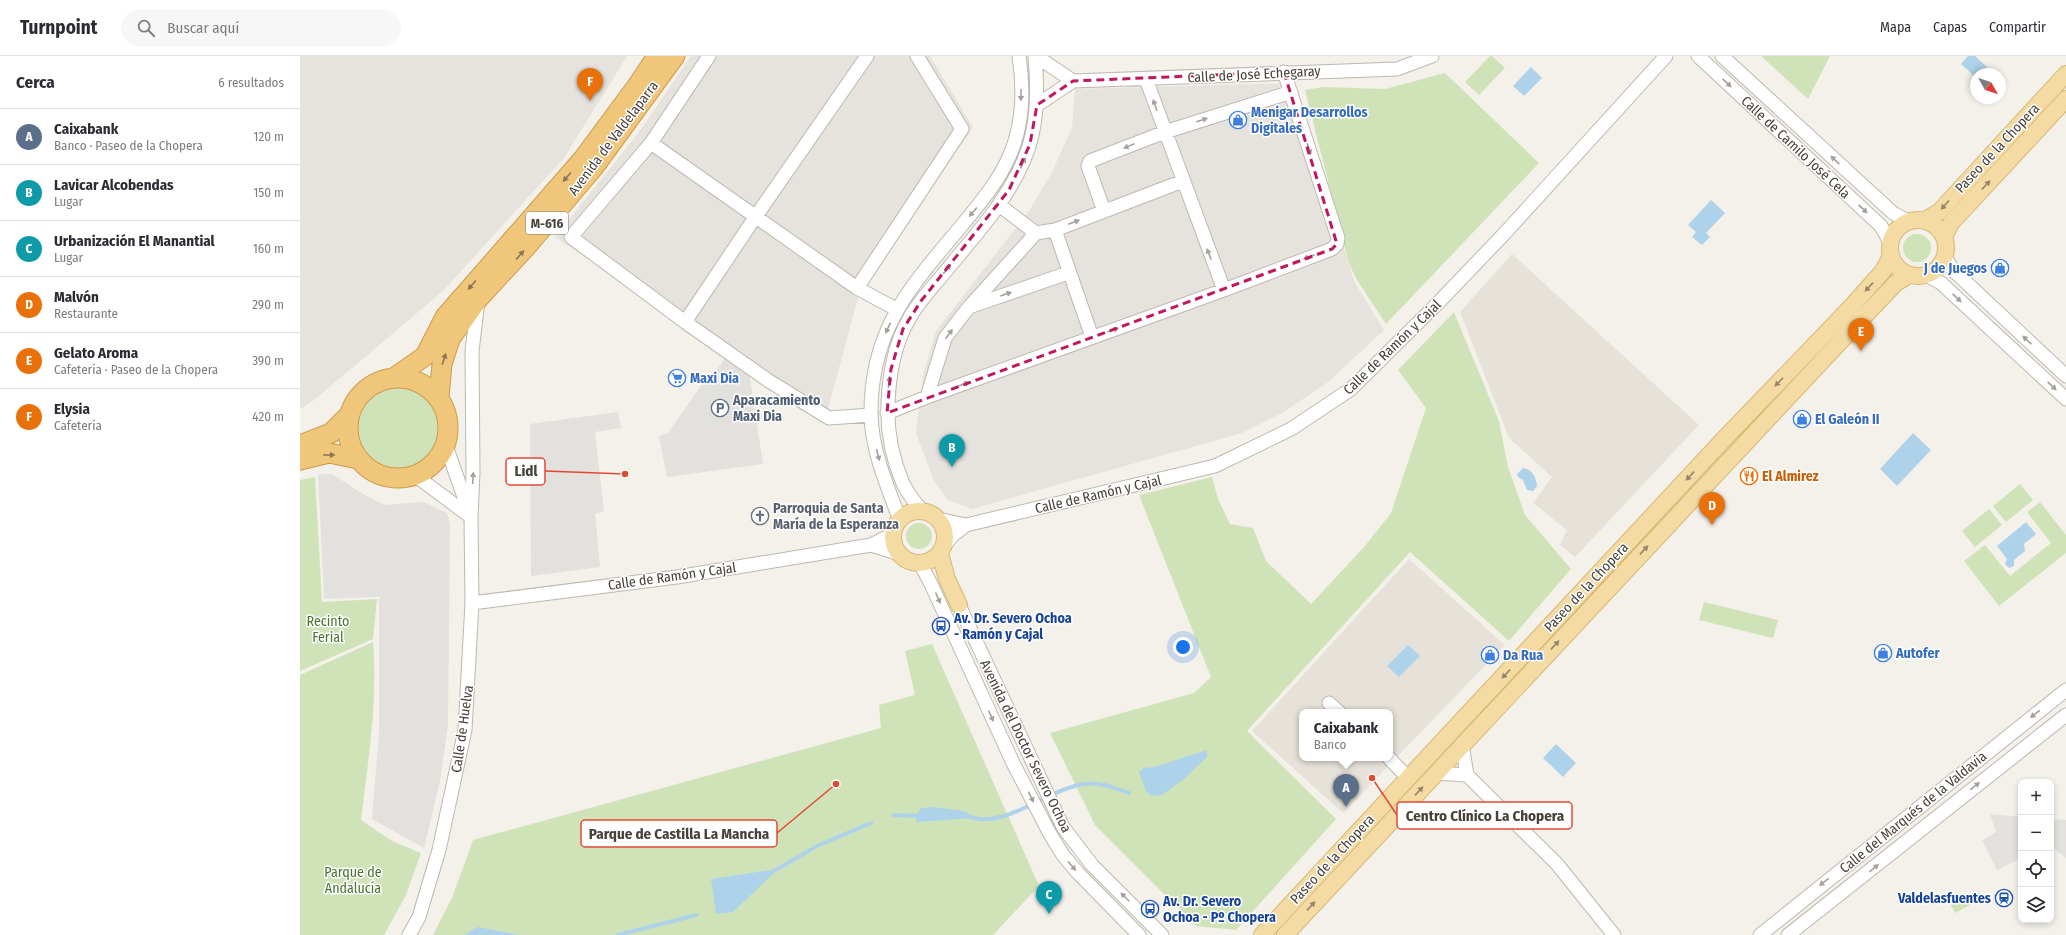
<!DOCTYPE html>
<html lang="es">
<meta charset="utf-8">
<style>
:root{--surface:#fff;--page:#f7f7f7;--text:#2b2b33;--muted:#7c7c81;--line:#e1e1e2;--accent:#0b8043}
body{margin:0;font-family:"Fira Sans Condensed",sans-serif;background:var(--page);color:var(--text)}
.controls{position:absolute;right:12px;bottom:12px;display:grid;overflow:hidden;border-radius:8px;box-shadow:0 2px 6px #0003}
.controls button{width:36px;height:36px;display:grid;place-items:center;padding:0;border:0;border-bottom:1px solid var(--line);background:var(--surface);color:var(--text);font:20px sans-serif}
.compass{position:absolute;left:1670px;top:12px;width:36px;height:36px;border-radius:50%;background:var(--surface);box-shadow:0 2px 6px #0003;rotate:130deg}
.you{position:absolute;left:883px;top:591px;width:14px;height:14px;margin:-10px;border:3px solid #fff;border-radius:50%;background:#1a73e8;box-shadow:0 0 0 6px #1a73e833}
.badge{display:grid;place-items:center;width:26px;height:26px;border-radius:50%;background:var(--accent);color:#fff;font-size:13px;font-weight:700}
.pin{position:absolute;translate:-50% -33px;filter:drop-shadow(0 1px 2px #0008)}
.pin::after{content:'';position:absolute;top:21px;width:14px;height:12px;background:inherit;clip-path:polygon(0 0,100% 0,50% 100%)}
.popup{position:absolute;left:999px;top:653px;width:94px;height:52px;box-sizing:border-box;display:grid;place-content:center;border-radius:8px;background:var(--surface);filter:drop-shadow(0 1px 3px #0005);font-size:13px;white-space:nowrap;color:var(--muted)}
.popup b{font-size:15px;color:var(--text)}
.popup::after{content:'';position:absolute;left:50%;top:100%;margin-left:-8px;border:8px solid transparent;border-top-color:var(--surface)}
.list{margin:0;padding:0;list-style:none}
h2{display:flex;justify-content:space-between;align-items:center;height:52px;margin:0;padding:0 16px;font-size:17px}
h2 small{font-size:13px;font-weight:400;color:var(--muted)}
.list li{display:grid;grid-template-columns:26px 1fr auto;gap:12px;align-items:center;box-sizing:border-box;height:56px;padding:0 16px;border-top:1px solid var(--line)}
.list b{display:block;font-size:15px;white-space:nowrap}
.list p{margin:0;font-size:13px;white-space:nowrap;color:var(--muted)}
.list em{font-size:13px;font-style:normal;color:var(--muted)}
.icon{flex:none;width:22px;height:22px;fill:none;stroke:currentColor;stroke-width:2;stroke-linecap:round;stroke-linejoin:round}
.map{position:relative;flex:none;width:1766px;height:879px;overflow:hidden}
header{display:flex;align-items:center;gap:24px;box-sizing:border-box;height:56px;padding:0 20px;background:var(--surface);border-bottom:1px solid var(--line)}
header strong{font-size:19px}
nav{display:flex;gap:22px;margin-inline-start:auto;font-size:14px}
.search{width:280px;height:36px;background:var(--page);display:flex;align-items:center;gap:10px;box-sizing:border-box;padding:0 14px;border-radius:22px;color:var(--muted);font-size:15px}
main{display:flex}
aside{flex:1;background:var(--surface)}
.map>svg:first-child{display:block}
.residential{fill:#e7e2d9;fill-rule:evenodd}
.industrial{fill:#e6e3df}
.green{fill:#d0e3b8}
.parking{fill:#e2e1de}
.water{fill:#aed2e9}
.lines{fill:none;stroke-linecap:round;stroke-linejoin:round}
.stream{stroke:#aed2e9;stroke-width:4}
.minor-casing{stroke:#beb8ae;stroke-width:15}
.major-casing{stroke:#d8b874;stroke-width:18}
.highway-casing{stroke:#cd9b4b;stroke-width:21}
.minor{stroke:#fff;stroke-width:13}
.major{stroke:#f4dba3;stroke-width:16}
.highway{stroke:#efc67a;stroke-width:19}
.oneway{fill:#a3a09c}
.oneway2{fill:#8a7653}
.oneway3{fill:#958669}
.marked{fill:none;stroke:#c2185b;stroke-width:3;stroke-dasharray:8 5;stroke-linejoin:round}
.labels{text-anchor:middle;stroke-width:3;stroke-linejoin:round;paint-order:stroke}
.shield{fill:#fff;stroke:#7e7a74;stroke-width:1}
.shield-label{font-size:13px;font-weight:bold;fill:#474139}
.street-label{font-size:14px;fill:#474139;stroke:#fff}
.shop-label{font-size:14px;font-weight:bold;fill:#366cbe;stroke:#fff;text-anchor:start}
.service-label{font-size:14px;font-weight:bold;fill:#4e5e75;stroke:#fff;text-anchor:start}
.food-label{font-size:14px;font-weight:bold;fill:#c56008;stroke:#fff;text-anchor:start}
.worship-label{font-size:14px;font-weight:bold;fill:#5b616d;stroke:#fff;text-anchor:start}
.transit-label{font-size:14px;font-weight:bold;fill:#164399;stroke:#fff;text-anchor:start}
.park-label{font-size:14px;fill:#4c7332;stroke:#fff}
.leader{fill:none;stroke:#e34932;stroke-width:1.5}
.callout-dot{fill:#e34932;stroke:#fff;stroke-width:1.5}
.callout{fill:#fff;stroke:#e34932;stroke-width:1.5}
.callout-label{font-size:15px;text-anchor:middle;font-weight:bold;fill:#474139}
</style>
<header>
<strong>Turnpoint</strong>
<div class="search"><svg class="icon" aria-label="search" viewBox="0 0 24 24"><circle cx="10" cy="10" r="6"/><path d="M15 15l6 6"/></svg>Buscar aquí</div>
<nav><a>Mapa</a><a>Capas</a><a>Compartir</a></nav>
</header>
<main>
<aside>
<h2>Cerca<small>6 resultados</small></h2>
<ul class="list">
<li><span class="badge" style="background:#5c6f8a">A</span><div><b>Caixabank</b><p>Banco · Paseo de la Chopera</p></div><em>120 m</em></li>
<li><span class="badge" style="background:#0f9aa8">B</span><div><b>Lavicar Alcobendas</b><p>Lugar</p></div><em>150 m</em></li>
<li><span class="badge" style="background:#0f9aa8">C</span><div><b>Urbanización El Manantial</b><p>Lugar</p></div><em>160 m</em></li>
<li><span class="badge" style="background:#e8710a">D</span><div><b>Malvón</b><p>Restaurante</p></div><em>290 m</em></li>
<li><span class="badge" style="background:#e8710a">E</span><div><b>Gelato Aroma</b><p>Cafetería · Paseo de la Chopera</p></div><em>390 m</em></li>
<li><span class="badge" style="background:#e8710a">F</span><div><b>Elysia</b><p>Cafetería</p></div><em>420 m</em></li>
</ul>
</aside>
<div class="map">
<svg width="1766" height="879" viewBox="0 0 1766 879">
<rect width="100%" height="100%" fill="#f3f1ea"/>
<path class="residential" d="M1212,198L1399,369L1275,501L1260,489L1267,474L1233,447L1252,421L1209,382L1160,256Z
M1109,503L1205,589L1043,757L952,675ZM1002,656H1090V702H1002Z"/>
<path class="industrial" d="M0,0H327L264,102L143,235L13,345L0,353Z
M391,0H630L673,71L559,238L525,364L255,181L339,76Z
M994,27L1054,225L1084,274L1027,327L984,356L942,377L672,453L648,444L634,425L616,377L623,319L636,275L729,155L751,118L772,72L775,33Z"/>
<path class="green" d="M1190,0H1192L1205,12L1179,39L1165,26Z
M1461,0H1530L1508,43Z
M1145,17L1239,107L1086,268L1057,224L1049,208L1005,34L1023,31L1085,33Z
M1603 192a14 14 0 1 1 28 0a14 14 0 1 1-28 0Z
M1154,256L1199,365L1208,411L1225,459L1271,513L1209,585L1110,496L947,675L1036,763L936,874L896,870L795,769L750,677L894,637L911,621L839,439L912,421L918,443L930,468L953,472L966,505L1011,548L1065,490L1091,457L1126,352L1098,314Z
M53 372a45 45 0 1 1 90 0a45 45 0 1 1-90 0Z
M15,421L22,546L77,543L73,583L0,615V424Z
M1720,428L1733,444L1706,466L1693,450Z
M1740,446L1766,479V497L1699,550L1664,505L1685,489L1710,520L1751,487L1727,456Z
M1689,453L1702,469L1675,491L1662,475Z
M606 480a13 13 0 1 1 26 0a13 13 0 1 1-26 0Z
M1404,546L1478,564L1473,582L1399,564Z
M73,586C78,646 68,705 61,764L92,785L121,797L105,841L84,879H0V619Z
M632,588L739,830L693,879H133L152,842L173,784L581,672L579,649L615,639L605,595Z
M1678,835L1682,843L1655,857L1651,849Z"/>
<path class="parking" d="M427,299L449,316L463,408L367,421L359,380L368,377L405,324L409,326Z
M318,356L321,372L295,376L304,455L295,458L300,511L231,520L230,368Z
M18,418H32L63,438L85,449L124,446L147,457L150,468L148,670L140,725L124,792L72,763L79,677V541L24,543Z
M1690,758L1721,761V802L1697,814L1682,784L1696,776Z
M1751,763L1766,764V802L1751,790Z"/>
<path class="water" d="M1668,0H1675L1692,16L1690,18H1676V22L1661,8Z
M1231,11L1242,22L1224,40L1213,30Z
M1411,144L1425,157L1406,177L1410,181L1402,189L1392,181L1396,176L1388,169Z
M1613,377L1631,394L1597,430L1580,413Z
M1223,412C1233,414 1236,421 1237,430L1233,435L1227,434L1223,424L1218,421L1217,418Z
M1726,466L1736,478L1724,488L1725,495L1714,504V510L1709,512L1705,508L1707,503L1697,490Z
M1108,589L1120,600L1099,621L1087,610Z
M1256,688L1276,707L1263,721L1243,702Z
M907,694V701L884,723L862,739L851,740L846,735L839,716L844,712L854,711Z
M633,751L664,755L675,762L616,766V760L621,752Z
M478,813L433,856L416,858L411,823Z
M178,871L219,879H164Z"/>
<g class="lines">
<path class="stream" d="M593,759L620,760
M670,761C706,773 748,733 784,728C801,726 814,732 829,737
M474,815L517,790L571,767
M318,879L396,859"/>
<defs>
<path id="minor" d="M409,0L351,87L271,181L385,266L469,325L529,362L571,359
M736,0L773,25
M1398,0L1581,170L1590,186
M1422,0L1593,157L1608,165
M846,23L924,234
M773,25L1097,13L1132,0
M737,49L773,25
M351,87L557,232L596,253
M699,149L736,177
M804,155L788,110L790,105L865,76L991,36
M755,174L792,281
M1645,201L1653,214L1766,320
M1626,219L1641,227L1766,343
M557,232L662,73L617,0
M669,251L768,217
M385,266L456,160L567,0
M627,341L645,282L669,251L736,177L755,174L883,125
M587,357L627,341L924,234L1032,193L1037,188L1038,182L984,16
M146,390L169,455
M116,420L171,461
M622,455C615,446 606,436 602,425C592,401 587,373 588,348C589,318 594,289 609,263C617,248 629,235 640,222C670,185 705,149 724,104C738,72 738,35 735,0
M638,463L666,469
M600,464C587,430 572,395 571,359C570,273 611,230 663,168C680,147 698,126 709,101C723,70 724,33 719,0
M571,489L600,498
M643,491L653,479L666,469L915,410L991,373L1051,333L1138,247L1204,178L1366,0
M620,507L631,528L713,707L750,778L763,799L778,817L839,879
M172,547L377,521L571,489L593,478
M659,549L763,771L792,809L862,879
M1029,647L1039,656
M1162,688L1167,719L1257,808L1314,879
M1089,702L1108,722
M1135,717L1167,719
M109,879L119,861L139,794L165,674L172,547L171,461L173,417L172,295L178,245
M1460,879L1766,634
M1488,879L1766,659"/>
<path id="major" d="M1590 192a28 28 0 1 1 56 0a28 28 0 1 1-56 0Z
M1625,164L1639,156L1766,18
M1644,181L1651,167L1766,43
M593 481a26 26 0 1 1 52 0a26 26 0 1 1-52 0Z
M640,497L647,523L659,549
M962,879L1424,383L1551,251L1583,215L1591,200
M985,879L1552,273L1596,227L1609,219"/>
<path id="highway" d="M95,321L125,300L145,261L283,103L337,30L357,0
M48 372a50 50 0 1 1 100 0a50 50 0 1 1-100 0Z
M139,341L142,308L150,283L178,243L227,190L294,111L375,0
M0,389L31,377L49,359
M0,404L29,397L58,403"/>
</defs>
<use href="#minor" class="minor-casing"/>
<use href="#major" class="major-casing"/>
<use href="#highway" class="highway-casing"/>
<use href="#minor" class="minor"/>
<use href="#major" class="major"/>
<use href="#highway" class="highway"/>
</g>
<defs><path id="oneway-solid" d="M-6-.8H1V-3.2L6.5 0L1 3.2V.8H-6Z"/></defs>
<g class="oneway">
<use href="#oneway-solid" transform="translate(1427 27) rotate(43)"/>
<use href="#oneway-solid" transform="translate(721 39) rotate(91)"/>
<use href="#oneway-solid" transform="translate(855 49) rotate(-110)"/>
<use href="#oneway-solid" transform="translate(902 64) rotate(-18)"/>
<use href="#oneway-solid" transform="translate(829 90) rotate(158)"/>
<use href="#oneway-solid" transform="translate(1009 93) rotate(72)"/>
<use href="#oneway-solid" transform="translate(1535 104) rotate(-137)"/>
<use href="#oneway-solid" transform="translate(723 107) rotate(-66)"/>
<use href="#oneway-solid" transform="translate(1563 153) rotate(43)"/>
<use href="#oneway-solid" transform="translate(673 156) rotate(130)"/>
<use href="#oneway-solid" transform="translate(774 166) rotate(-21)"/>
<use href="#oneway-solid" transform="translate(909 198) rotate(-111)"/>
<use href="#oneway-solid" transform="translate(1009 201) rotate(159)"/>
<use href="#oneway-solid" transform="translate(647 213) rotate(-51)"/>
<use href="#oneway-solid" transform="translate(706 238) rotate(-19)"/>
<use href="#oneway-solid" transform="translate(1657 242) rotate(43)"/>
<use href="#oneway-solid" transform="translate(588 272) rotate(115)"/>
<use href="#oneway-solid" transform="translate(813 274) rotate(-20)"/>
<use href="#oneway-solid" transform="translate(649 278) rotate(-54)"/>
<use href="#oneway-solid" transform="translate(1727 284) rotate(-137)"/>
<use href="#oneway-solid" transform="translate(589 326) rotate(-84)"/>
<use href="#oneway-solid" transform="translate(664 328) rotate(-20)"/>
<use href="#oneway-solid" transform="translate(1752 330) rotate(43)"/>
<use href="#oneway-solid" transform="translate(578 399) rotate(76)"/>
<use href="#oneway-solid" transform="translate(173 422) rotate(-87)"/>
<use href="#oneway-solid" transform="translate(638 542) rotate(66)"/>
<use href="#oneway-solid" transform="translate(1735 658) rotate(142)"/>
<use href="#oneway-solid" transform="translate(691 660) rotate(65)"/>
<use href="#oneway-solid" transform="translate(1675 730) rotate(-39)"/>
<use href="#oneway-solid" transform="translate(731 741) rotate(63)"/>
<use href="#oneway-solid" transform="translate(772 810) rotate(49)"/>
<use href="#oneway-solid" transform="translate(1574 812) rotate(-39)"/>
<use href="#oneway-solid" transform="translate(1524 826) rotate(142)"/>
<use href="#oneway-solid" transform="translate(825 841) rotate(-135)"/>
</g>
<g class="oneway2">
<use href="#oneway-solid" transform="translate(267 121) rotate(131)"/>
<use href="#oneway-solid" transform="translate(220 199) rotate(-49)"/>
<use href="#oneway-solid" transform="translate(172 229) rotate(131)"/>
<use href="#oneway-solid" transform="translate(144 303) rotate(-72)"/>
<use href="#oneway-solid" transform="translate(29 399)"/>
</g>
<g class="oneway3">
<use href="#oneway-solid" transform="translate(1686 129) rotate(-47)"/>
<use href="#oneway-solid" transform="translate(1645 149) rotate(132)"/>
<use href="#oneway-solid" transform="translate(1569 231) rotate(133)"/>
<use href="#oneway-solid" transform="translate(1479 326) rotate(134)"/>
<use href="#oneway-solid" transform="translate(1390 420) rotate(133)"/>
<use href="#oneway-solid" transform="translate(1344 494) rotate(-47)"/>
<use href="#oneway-solid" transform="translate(1255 589) rotate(-47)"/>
<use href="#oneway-solid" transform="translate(1206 618) rotate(133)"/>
<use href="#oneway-solid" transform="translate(1119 735) rotate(-47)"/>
<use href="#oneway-solid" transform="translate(1011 850) rotate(-47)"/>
</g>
<path class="marked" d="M984,16L1037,188L1032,193L587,357L591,313L603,273L621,245L709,134L730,88L737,49L773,25Z"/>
<defs>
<symbol id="shop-ring" viewBox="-11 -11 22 22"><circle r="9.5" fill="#fff" stroke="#3f7fe0" stroke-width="1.5"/><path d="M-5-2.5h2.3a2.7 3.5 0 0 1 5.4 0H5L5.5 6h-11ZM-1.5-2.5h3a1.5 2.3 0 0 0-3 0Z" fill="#3f7fe0"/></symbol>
<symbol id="supermarket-ring" viewBox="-11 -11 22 22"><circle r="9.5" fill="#fff" stroke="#3f7fe0" stroke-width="1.5"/><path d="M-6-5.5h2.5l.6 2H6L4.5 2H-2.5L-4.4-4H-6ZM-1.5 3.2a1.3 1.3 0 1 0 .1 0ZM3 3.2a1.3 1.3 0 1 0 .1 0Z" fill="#3f7fe0"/></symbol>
<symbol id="parking-ring" viewBox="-11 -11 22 22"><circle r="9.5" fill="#fff" stroke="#5c6f8a" stroke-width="1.5"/><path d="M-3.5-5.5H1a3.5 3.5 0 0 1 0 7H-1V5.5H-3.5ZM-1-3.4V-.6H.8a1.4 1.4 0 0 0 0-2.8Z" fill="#5c6f8a"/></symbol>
<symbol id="restaurant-ring" viewBox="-11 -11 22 22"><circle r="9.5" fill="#fff" stroke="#e8710a" stroke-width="1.5"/><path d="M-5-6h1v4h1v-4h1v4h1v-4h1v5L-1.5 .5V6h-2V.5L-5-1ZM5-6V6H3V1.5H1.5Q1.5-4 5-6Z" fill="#e8710a"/></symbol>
<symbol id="church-ring" viewBox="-11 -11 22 22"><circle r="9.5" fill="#fff" stroke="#6b7280" stroke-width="1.5"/><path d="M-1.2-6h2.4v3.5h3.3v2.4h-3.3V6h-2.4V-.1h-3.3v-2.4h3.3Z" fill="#6b7280"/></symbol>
<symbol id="bus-ring" viewBox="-11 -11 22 22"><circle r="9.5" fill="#fff" stroke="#1a4fb4" stroke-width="1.5"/><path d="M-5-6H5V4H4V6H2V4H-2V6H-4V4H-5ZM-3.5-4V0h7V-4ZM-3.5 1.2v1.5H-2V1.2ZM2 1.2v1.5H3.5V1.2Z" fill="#1a4fb4"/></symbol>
<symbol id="station-ring" viewBox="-11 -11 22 22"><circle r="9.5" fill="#fff" stroke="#1a4fb4" stroke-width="1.5"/><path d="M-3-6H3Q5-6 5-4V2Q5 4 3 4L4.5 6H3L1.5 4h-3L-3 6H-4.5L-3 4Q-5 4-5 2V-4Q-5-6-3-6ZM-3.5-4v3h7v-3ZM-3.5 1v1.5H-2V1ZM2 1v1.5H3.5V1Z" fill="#1a4fb4"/></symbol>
</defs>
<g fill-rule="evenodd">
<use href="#shop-ring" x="928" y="54" width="20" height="20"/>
<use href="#shop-ring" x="1690" y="202" width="20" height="20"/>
<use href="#supermarket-ring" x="367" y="312" width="20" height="20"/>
<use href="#parking-ring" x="410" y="342" width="20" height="20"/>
<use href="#shop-ring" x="1492" y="353" width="20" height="20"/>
<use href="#restaurant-ring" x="1439" y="410" width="20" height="20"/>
<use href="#church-ring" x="450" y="450" width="20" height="20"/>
<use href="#bus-ring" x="631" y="560" width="20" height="20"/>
<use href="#shop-ring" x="1573" y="587" width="20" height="20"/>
<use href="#shop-ring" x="1180" y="589" width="20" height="20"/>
<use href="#station-ring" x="1694" y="832" width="20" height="20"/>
<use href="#bus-ring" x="840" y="843" width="20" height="20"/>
</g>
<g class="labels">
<rect class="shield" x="226" y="156" width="42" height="22" rx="3"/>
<g class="shield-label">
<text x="247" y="172">M-616</text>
</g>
<g class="street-label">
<text transform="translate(954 18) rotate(-3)" y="5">Calle de José Echegaray</text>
<text transform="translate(313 82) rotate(-53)" y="5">Avenida de Valdelaparra</text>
<text transform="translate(1496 91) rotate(43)" y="5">Calle de Camilo José Cela</text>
<text transform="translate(1697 92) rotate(-47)" y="5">Paseo de la Chopera</text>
<text transform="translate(1092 291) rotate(-44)" y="5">Calle de Ramón y Cajal</text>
<text transform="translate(798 438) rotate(-13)" y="5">Calle de Ramón y Cajal</text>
<text transform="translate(372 520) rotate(-8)" y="5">Calle de Ramón y Cajal</text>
<text transform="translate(1286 531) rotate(-47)" y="5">Paseo de la Chopera</text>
<text transform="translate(162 673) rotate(-82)" y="5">Calle de Huelva</text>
<text transform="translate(726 690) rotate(64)" y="5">Avenida del Doctor Severo Ochoa</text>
<text transform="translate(1613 756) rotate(-39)" y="5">Calle del Marqués de la Valdavia</text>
<text transform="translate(1032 803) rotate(-47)" y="5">Paseo de la Chopera</text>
</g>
<g class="shop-label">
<text x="951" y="61">Menigar Desarrollos<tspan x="951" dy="16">Digitales</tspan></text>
<text x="1687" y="217" text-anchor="end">J de Juegos</text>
<text x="390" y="327">Maxi Dia</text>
<text x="1515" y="368">El Galeón II</text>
<text x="1596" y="602">Autofer</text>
<text x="1203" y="604">Da Rua</text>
</g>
<g class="service-label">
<text x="433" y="349">Aparacamiento<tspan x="433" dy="16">Maxi Dia</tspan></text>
</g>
<g class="food-label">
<text x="1462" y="425">El Almirez</text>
</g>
<g class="worship-label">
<text x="473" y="457">Parroquia de Santa<tspan x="473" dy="16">María de la Esperanza</tspan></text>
</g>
<g class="transit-label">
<text x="654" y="567">Av. Dr. Severo Ochoa<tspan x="654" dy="16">- Ramón y Cajal</tspan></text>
<text x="1691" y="847" text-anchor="end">Valdelasfuentes</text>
<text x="863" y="850">Av. Dr. Severo<tspan x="863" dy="16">Ochoa - Pº Chopera</tspan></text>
</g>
<g class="park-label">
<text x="28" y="570">Recinto<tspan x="28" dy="16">Ferial</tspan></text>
<text x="53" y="821">Parque de<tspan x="53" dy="16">Andalucía</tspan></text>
</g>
</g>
<path class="leader" d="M325 418L245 415M1072 722L1097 759M536 728L477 777"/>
<g class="callout-dot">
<circle cx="325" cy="418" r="4"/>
<circle cx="1072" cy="722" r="4"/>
<circle cx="536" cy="728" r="4"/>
</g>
<g class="callout">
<rect x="206" y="402" width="39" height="27" rx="4"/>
<rect x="1097" y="746" width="175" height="27" rx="4"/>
<rect x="281" y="764" width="196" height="27" rx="4"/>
</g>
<g class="callout-label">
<text x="226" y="420">Lidl</text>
<text x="1185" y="765">Centro Clínico La Chopera</text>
<text x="379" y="783">Parque de Castilla La Mancha</text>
</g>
</svg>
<div class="controls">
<button>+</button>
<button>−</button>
<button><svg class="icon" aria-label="locate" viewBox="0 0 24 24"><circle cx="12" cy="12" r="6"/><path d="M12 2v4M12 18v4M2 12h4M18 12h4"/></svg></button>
<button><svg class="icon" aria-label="layers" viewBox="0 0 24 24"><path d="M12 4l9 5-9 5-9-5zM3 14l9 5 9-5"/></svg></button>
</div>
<svg class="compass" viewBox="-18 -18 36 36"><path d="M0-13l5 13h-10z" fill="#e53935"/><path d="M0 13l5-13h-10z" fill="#7c7c81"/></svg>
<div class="you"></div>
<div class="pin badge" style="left:1046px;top:751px;background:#5c6f8a">A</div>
<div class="popup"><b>Caixabank</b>Banco</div>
<div class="pin badge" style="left:652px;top:411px;background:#0f9aa8">B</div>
<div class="pin badge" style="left:749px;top:858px;background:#0f9aa8">C</div>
<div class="pin badge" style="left:1412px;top:469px;background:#e8710a">D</div>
<div class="pin badge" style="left:1561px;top:295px;background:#e8710a">E</div>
<div class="pin badge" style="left:290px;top:45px;background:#e8710a">F</div>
</div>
</main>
